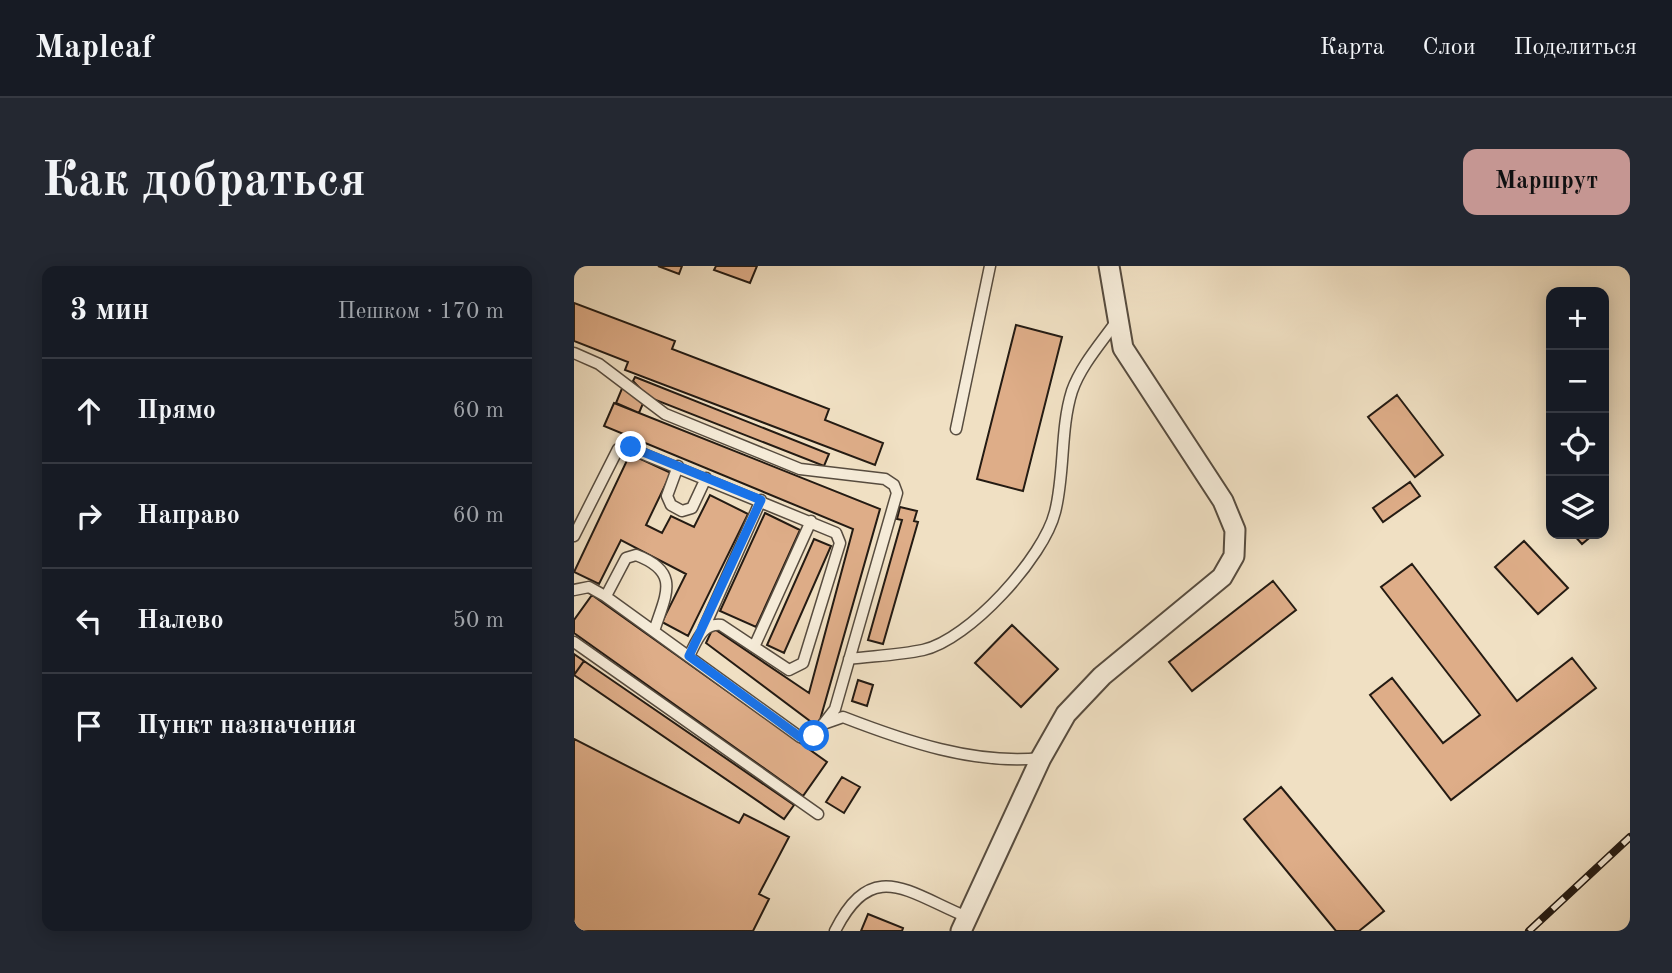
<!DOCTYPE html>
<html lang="ru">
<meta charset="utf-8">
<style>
:root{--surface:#171b24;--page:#242831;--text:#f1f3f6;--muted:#9ea1a6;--line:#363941;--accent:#c59692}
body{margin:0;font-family:"Old Standard TT",serif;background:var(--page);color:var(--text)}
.controls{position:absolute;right:21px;top:21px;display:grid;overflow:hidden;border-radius:14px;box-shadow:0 4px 18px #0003}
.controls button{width:63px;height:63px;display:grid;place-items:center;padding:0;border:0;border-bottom:2px solid var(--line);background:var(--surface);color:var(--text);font:35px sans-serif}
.stop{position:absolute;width:21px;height:21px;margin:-16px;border:5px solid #1a73e8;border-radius:50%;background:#fff}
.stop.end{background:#1a73e8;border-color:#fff;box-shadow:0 2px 7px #0008}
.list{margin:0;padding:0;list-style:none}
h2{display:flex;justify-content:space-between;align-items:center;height:91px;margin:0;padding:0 28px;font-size:30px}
h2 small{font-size:23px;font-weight:400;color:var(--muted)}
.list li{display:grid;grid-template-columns:46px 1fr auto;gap:21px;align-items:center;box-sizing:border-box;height:105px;padding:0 28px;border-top:2px solid var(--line)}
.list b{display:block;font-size:26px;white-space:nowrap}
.list em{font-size:23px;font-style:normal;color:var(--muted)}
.icon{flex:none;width:38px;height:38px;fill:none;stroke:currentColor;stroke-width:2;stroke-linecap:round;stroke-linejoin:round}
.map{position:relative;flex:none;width:1056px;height:665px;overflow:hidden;border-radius:14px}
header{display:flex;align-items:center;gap:42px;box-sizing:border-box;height:98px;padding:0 35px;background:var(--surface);border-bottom:2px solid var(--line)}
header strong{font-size:33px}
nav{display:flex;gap:38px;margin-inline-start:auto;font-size:24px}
.intro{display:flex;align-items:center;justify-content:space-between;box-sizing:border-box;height:168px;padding:0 42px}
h1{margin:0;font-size:49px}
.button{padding:18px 32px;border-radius:14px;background:var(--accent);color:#111;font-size:24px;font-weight:700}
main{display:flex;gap:42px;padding:0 42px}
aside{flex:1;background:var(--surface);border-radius:14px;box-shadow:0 4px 18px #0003}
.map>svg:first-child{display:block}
.building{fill:#dead88;stroke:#241b13;stroke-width:2}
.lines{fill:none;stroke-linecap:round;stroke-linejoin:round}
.service-casing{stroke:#574c3f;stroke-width:13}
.minor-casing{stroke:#574c3f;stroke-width:23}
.service{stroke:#f5ebd8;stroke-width:10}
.minor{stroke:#f5ebd8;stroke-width:19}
.rail-casing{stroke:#241b13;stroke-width:8}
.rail{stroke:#f5ebd8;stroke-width:5;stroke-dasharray:16;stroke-linecap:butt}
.route{stroke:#1a73e8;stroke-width:9}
</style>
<header>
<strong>Mapleaf</strong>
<nav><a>Карта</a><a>Слои</a><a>Поделиться</a></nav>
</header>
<div class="intro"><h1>Как добраться</h1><a class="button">Маршрут</a></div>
<main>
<aside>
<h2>3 мин<small>Пешком · 170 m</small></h2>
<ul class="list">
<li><svg class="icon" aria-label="ahead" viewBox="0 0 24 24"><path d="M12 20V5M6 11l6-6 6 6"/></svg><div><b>Прямо</b></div><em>60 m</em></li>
<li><svg class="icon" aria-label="right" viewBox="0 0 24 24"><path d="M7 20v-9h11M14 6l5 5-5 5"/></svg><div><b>Направо</b></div><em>60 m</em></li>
<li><svg class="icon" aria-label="left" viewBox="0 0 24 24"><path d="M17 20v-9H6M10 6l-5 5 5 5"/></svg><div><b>Налево</b></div><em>50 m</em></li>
<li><svg class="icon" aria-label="arrive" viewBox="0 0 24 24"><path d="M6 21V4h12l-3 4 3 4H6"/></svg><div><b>Пункт назначения</b></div></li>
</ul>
</aside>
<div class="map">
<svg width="1056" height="665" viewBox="0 0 1056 665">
<rect width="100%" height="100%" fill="#f0e0c3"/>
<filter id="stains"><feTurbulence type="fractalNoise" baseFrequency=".00286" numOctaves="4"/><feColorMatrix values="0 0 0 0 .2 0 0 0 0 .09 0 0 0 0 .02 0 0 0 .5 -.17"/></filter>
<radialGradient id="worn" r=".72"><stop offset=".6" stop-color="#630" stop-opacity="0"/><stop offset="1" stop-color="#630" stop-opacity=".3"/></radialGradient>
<path class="building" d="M84,0H108L105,8Z
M142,0H183L176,17L140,4Z
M0,37L101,75L98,83L255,143L251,154L309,177L301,199L51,104L54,96L0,75Z
M442,59L488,71L449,225L403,213Z
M61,111L255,188L250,200L74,131L59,115Z
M49,120L70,135L65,147L42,137Z
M823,129L869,189L841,211L794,151Z
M40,137L306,243L244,461L132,377L139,362L235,427L279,263L30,160Z
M56,188L97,207L72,259L88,267L97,250L120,261L136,229L174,248L114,370L88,356L112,308L47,274L25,318L0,306Z
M836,216L846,230L809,256L799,242Z
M326,241L343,245L340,255L344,256L309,378L294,374L328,254L323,253Z
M191,247L226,264L182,361L146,345Z
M999,268L1002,270V268H1020L1008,278Z
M240,273L257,280L210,387L193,379Z
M950,275L994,322L964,348L921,301Z
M838,298L943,435L998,392L1022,422L877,534L796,429L818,412L869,477L906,449L807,321Z
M699,315L722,344L618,425L595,396Z
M18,329L253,496L229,530L0,367V354Z
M438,359L484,403L447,441L401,397Z
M0,388L10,395L0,409Z
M10,395L220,539L210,553L0,409Z
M284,414L299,419L293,440L278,435Z
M0,473L165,557L170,548L215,571L185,628L195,633L179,665H0Z
M268,511L286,521L270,547L252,536Z
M707,521L810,645L785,665H762L670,553Z
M294,648L329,662L328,665H287Z"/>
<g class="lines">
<defs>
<path id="service" d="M0,87L25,98L91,148L226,203L311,213L320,219L323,227L261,443L240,470L226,471L31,330L15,321L0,324
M382,163L416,0
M104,200L93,230L97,239L108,245L118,242L132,212
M0,270L44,183L50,180L262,267L266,277L229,397L215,404L147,359C128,357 123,375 115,390
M32,330L52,292L62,289C107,306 92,328 80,365
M130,362L187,234
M0,376L244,548
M180,381L237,255
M275,393C299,390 325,389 349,384C395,374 470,291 481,246C491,207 486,163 498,125C507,99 528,76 544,53
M249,458L269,451C331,475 400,499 467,492
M261,665C298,591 333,626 393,651"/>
<path id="minor" d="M387,665L467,492L492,448L528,410L648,311L660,290L661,264L649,235L549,82L535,0"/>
</defs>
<use href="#service" class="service-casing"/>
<use href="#minor" class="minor-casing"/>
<use href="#service" class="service"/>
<use href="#minor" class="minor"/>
<defs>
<path id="rail" d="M955,665L1056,571"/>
</defs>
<use href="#rail" class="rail-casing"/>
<use href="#rail" class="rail"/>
</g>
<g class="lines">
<path class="route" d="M57,181L187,234L115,390L226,471L240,470"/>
</g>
<rect width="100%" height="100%" filter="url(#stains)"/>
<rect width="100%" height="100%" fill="url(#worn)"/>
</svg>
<div class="controls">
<button>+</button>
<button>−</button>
<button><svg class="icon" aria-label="locate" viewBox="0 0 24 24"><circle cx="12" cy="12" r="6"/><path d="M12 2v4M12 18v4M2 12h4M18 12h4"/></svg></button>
<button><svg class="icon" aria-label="layers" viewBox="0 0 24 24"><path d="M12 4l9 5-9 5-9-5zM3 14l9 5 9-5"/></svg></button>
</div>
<div class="stop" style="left:240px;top:470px"></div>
<div class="stop end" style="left:57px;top:181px"></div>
</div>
</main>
